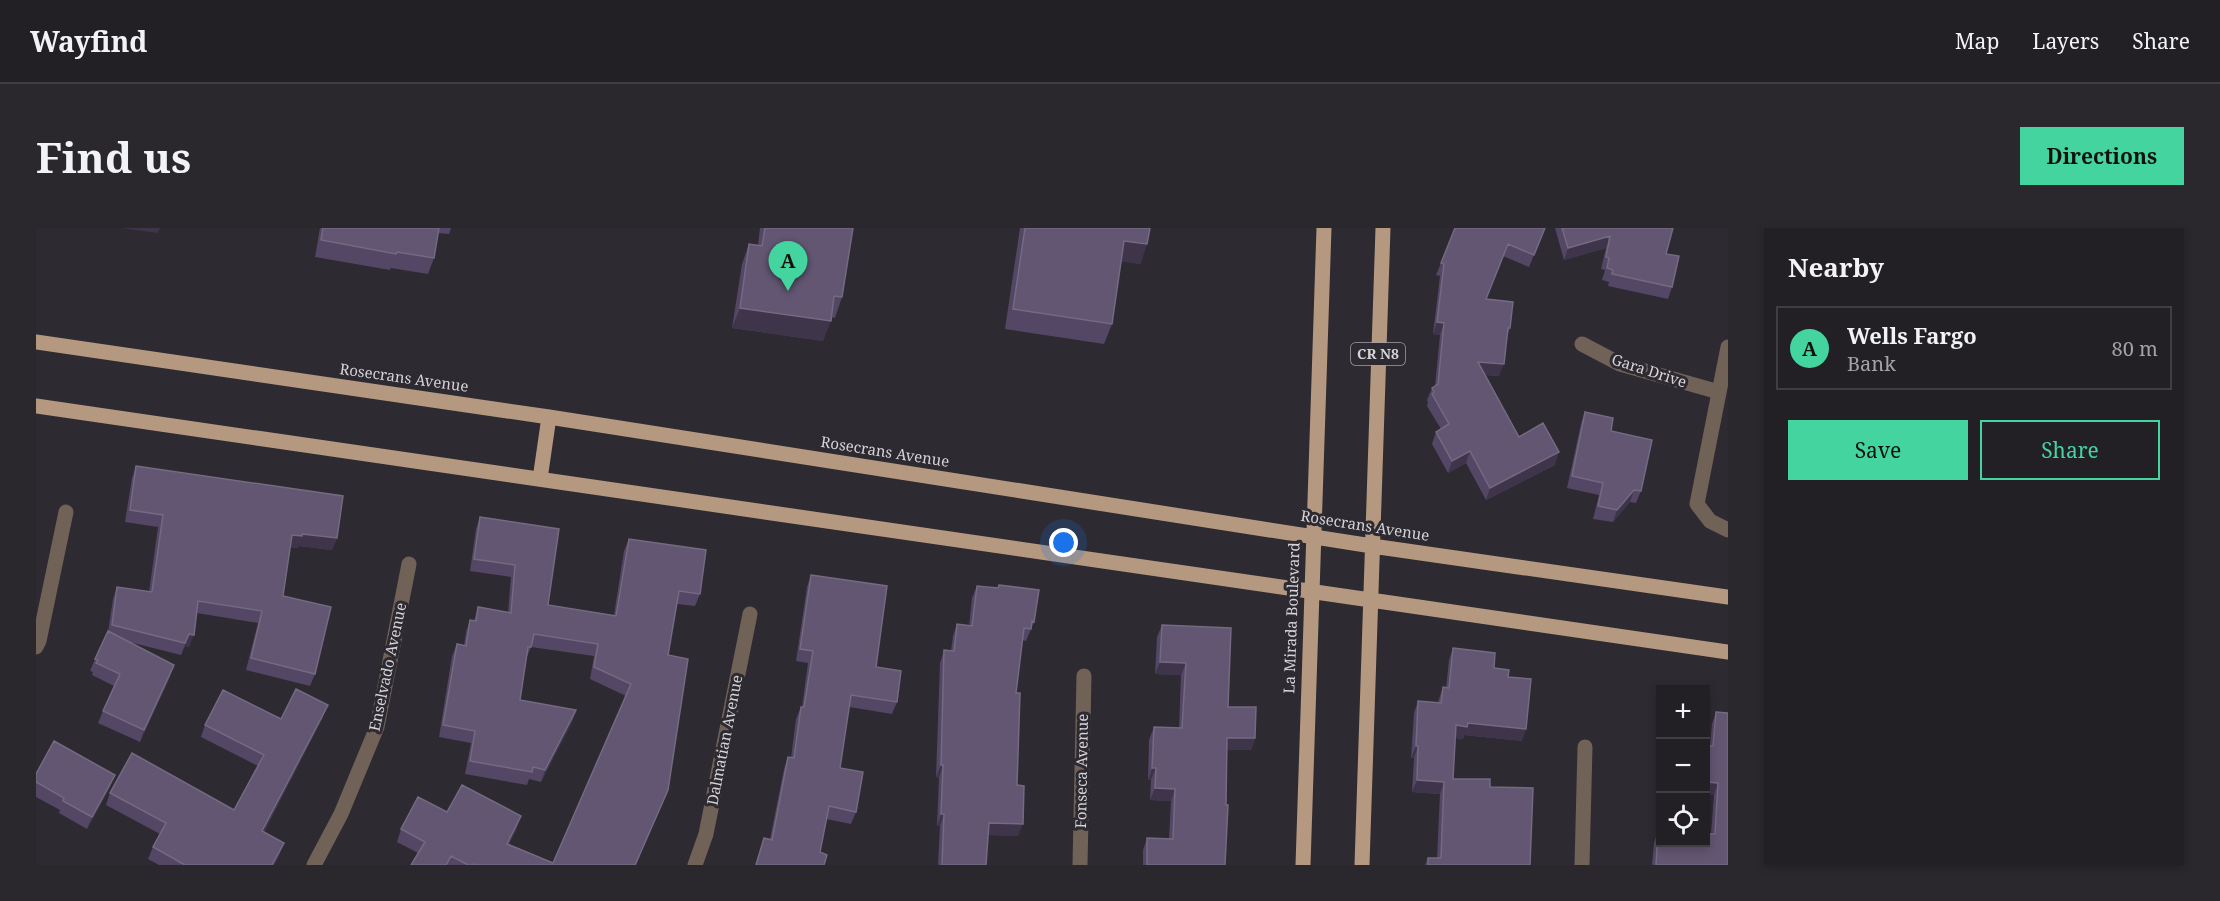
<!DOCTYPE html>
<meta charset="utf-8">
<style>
:root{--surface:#222025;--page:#2a282d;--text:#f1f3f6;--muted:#a2a3a7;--line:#3f3e42;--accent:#43d4a0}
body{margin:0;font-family:"Noto Serif",serif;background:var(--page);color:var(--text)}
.controls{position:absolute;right:18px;bottom:18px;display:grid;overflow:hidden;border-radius:0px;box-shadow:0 3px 9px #0003}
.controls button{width:54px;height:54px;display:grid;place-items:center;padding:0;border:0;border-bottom:2px solid var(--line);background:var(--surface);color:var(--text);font:30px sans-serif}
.you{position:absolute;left:1028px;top:315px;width:21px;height:21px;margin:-15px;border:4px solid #fff;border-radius:50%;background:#1a73e8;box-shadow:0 0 0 9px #1a73e833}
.badge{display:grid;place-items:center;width:39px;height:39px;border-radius:50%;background:var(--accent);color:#111;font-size:20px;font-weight:700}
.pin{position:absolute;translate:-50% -50px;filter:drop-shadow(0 2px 3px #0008)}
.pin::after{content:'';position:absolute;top:32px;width:21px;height:18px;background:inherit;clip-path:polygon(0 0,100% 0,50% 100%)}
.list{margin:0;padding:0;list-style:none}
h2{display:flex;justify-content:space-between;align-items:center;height:78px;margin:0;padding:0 24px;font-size:26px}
h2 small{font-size:20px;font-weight:400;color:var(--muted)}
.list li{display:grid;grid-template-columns:39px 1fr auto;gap:18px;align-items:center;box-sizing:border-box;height:84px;margin:0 12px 12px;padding:0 12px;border:2px solid var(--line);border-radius:0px}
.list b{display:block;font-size:22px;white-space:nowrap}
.list p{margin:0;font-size:20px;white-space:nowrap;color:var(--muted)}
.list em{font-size:20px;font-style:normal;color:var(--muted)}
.actions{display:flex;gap:12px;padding:18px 24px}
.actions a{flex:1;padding:14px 0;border:2px solid var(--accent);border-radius:0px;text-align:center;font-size:21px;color:var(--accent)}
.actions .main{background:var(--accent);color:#111}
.icon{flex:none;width:33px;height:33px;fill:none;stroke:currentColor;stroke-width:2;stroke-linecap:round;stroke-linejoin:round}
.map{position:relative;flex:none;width:1692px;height:637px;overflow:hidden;border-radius:0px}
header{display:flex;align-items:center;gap:36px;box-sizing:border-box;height:84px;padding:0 30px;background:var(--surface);border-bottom:2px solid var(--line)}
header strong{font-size:28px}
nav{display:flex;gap:33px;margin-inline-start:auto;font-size:21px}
.intro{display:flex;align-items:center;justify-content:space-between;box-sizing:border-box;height:144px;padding:0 36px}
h1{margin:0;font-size:42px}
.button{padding:15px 27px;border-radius:0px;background:var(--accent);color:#111;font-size:21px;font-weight:700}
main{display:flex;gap:36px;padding:0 36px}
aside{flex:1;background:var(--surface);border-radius:0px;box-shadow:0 3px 9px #0003}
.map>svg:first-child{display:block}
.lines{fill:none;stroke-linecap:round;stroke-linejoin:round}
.street{stroke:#706257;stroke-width:15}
.primary{stroke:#b59880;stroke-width:15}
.wall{fill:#544766}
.shaded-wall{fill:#3e354b}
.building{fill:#625672;stroke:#746a82;stroke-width:1.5}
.labels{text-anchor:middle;stroke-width:6;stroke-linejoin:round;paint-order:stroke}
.shield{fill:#2d2a31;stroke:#a3a1a6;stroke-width:1.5}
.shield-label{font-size:14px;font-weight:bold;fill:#d6d4d8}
.street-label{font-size:15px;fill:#d6d4d8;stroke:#2d2a31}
</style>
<header>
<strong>Wayfind</strong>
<nav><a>Map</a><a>Layers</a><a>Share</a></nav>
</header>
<div class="intro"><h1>Find us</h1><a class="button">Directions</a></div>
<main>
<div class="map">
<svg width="1692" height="637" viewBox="0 0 1692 637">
<rect width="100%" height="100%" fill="#2d2a31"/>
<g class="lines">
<path class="street" d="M1546,116L1584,136L1683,164
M1692,119L1661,276L1674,293L1692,302
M0,419L3,413L30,284
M278,637L305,586L341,499L373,336
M659,637L670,606L714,386
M1044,637L1048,448
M1546,637L1549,519"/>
<path class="primary" d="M0,114L513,189L1336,318L1692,369
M0,178L1692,424
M504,251L513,189
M1267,637L1288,0
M1326,637L1347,0"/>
</g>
<path class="wall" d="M284,0H415L413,6L402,5L398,30L392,46L355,40L354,42L279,29Z
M724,0H817L806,69L799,90L795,89L787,113L696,100L706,36L713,16L722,17Z
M984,0H1114L1111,16L1104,36L1085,33L1076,96L1068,116L969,101Z
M1509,0L1493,39L1467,28L1450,71L1474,100L1471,109L1463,148L1449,147L1483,209L1519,237L1450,272L1430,235L1412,245L1396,216L1400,204L1405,201L1391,178L1392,174L1391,172L1396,160L1399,158L1404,107L1397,106L1404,48L1400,47L1405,35Z
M1519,0H1637L1630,26L1636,59L1632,71L1572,58L1573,54L1566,52L1569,42L1565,41L1570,20L1528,32Z
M1549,184L1575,203L1605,263L1600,275L1594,274L1577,294L1557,291L1563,267L1531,260L1545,196Z
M100,238L301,310L296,322L263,318L262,320L254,319L247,368L279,446L274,458L210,442L222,395L161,385L153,419L149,418L145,427L93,414L134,449L104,514L62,495L67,483L78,458L56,447L57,444L54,443L59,431L72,404L77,371L81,359L113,364L122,299L89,294L96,250Z
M444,289L512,377L578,387L588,323L593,311L664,366L659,378L641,376L632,427L627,574L600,637H375L382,625L361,614L365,601L411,584L481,600L473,616L517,635L590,468L554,451L558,428L495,419L490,431L484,472L540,482L536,494L505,554L493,551L491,557L429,546L435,515L403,509L416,428L421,416L428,417L430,404L434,392L438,393L442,379L472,384L475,349L434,343L440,301Z
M775,347L840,439L861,474L856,486L813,479L804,540L820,584L815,596L790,591L784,624L788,637H719L728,610L734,611L748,541L752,529L755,530L760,491L765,479H766L772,435L760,433L771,359Z
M963,357L998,394L990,413L986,412L980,465L982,608L952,607L950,637H902L904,598H901L903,550L900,549L904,435L908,422L915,423L917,408L921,396L933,398L936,370L941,358L962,360Z
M1126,397L1192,479L1219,510L1215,522H1191L1189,637H1107V622L1111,610L1133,611L1135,573L1114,572L1115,552H1112L1113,512L1118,499L1143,500L1145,447L1119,446L1121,409Z
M1417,420L1458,440L1472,449L1486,513L1428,507L1427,511L1419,510L1417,551L1454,559L1494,637H1389L1392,630H1401L1404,566L1376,564L1378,530H1375L1378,485L1382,473L1402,474L1407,459L1410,460L1413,432Z
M1680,484L1692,637H1616L1618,615L1622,603L1675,606L1678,567L1674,518L1676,496Z
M287,489L228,604L248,615L243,627L238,637H123L112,631L117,619L124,606L70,577L74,565L198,582L222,538L165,509L169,497Z
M0,546L79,547L74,559L51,601L23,585L24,582L0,569Z"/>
<path class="shaded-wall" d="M84,0H124L122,5Z
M1574,8L1570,20L1528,32L1532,20Z
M1088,13L1111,16L1104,36L1081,33Z
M704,80L795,93L787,113L696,100Z
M1401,94L1408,95L1404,107L1397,106Z
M1442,134L1468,136L1463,148L1438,146Z
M1434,223L1430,235L1412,245L1416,233Z
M1523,224L1519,237L1450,272L1454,260Z
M1598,262L1594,274L1577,294L1581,282Z
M266,306L301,310L296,322L263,318L262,320L251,319L256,307Z
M153,406L158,407L153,419L149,418L145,427Z
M1124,434L1150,435L1145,447L1119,446Z
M138,437L134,449L104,514L108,502Z
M292,477L287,489L222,615L226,603Z
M540,482L536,494L505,554L509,542Z
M1432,495L1490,501L1486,513L1428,507L1427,511L1415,509L1420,497Z
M1191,510H1219L1215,522H1187Z
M1380,518H1382L1378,530H1375Z
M905,537H907L903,550L900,549Z
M1116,540H1120L1115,552H1112Z
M79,547L74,559L51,601L56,589Z
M1381,552L1408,554L1404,566L1376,564Z
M1670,554L1682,555L1678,567L1670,566Z
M1119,560L1139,561L1135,573L1114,572Z
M905,586H908L904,598H901Z
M485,588L481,600L467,628L471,616Z
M953,595L987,596L982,608L949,607Z
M248,615L243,627L238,637H236Z"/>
<path class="building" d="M287,0H403L398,30L361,24L360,26L285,12Z
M729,0H817L806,69L798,68L795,93L704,80L713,16L726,18Z
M989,0H1114L1111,16L1088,13L1076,96L977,81Z
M1419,0H1509L1498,27L1472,16L1450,71L1477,74L1474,100H1472L1468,136L1442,134L1483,209L1507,195L1523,224L1454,260L1434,223L1416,233L1400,204L1413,196L1396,166L1398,164L1396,160L1402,156L1408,95L1401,94L1408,36L1405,35Z
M1526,0H1637L1630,26L1643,28L1636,59L1576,46L1577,42L1571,40L1573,30L1570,29L1574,8L1532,20Z
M1549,184L1577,190L1575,203L1616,212L1605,263L1598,262L1581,282L1562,278L1567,255L1536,248Z
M100,238L307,268L301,310L266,306V308L256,307L247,368L295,379L279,446L215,430L226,383L162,373L158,407L153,406L149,415L76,397L81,359L116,364L127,287L94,282Z
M444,289L523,301L512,377L580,388L593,311L670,322L664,366L643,363L632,427L652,431L632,562L599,637H441L438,636L437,637H432L415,628L410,637H375L389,614L365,601L382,569L411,584L426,557L485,588L471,616L517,635L595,456L558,439L562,416L498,406L495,419H492L484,472L540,482L509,542L497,539L496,544L434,533L439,503L407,497L421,416L430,418L434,392L440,393L442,379L475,385L479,337L438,331Z
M775,347L851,358L840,439L865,443L861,474L815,467L804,540L827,544L820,584L793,578L784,624L791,627L788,637H720L728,610L736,612L752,529L758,530L765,479H768L777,423L764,421Z
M963,357L1003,362L998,394L996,393L995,401L988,400L980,465H984L981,557L988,558L987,596L953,595L950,637H906L908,586H905L907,537H905L908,422L918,423L921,396L936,398L941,358L962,360Z
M1126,397L1195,400L1192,479H1220L1219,510H1191L1190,577H1192L1189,637H1111V610L1137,611L1139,561L1119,560L1120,540H1116L1118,499L1146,500L1150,435L1124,434Z
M72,403L138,437L108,502L67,483L84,446L60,435L62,432L59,431Z
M1417,420L1459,425L1458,440L1473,442L1472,449L1495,451L1490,501L1432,495L1431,499L1420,497L1417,551H1454V559L1497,560L1494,637H1392V630H1405L1408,554L1381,552L1382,518H1380L1382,473L1405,475L1407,459L1413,460Z
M260,461L292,477L226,603L248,615L236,637H149L117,619L130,595L74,565L96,525L198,582L228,527L169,497L187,462L245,491Z
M1680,484L1692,485V637H1620L1622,603H1624V615H1670V606H1679L1682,555L1670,554V518H1677Z
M18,513L79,547L56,589L27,573L28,570L0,554V546Z"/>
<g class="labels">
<rect class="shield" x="1315" y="115" width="54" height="22" rx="4.5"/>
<g class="shield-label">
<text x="1342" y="131">CR N8</text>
</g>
<g class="street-label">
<text transform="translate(1613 143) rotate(18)" y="5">Gara Drive</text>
<text transform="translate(368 150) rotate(8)" y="5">Rosecrans Avenue</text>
<text transform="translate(849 224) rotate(9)" y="5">Rosecrans Avenue</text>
<text transform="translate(1329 298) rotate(9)" y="5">Rosecrans Avenue</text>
<text transform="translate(1256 390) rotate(-88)" y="5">La Mirada Boulevard</text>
<text transform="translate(352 439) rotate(-78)" y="5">Enselvado Avenue</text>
<text transform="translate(689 512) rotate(-79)" y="5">Dalmatian Avenue</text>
<text transform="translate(1046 543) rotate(-89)" y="5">Fonseca Avenue</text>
</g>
</g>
</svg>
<div class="controls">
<button>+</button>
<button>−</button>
<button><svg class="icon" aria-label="locate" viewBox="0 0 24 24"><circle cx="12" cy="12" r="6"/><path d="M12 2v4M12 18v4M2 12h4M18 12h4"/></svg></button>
</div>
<div class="you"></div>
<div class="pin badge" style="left:752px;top:63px">A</div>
</div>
<aside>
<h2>Nearby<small></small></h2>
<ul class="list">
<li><span class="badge">A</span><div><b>Wells Fargo</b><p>Bank</p></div><em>80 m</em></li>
</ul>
<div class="actions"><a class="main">Save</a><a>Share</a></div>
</aside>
</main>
